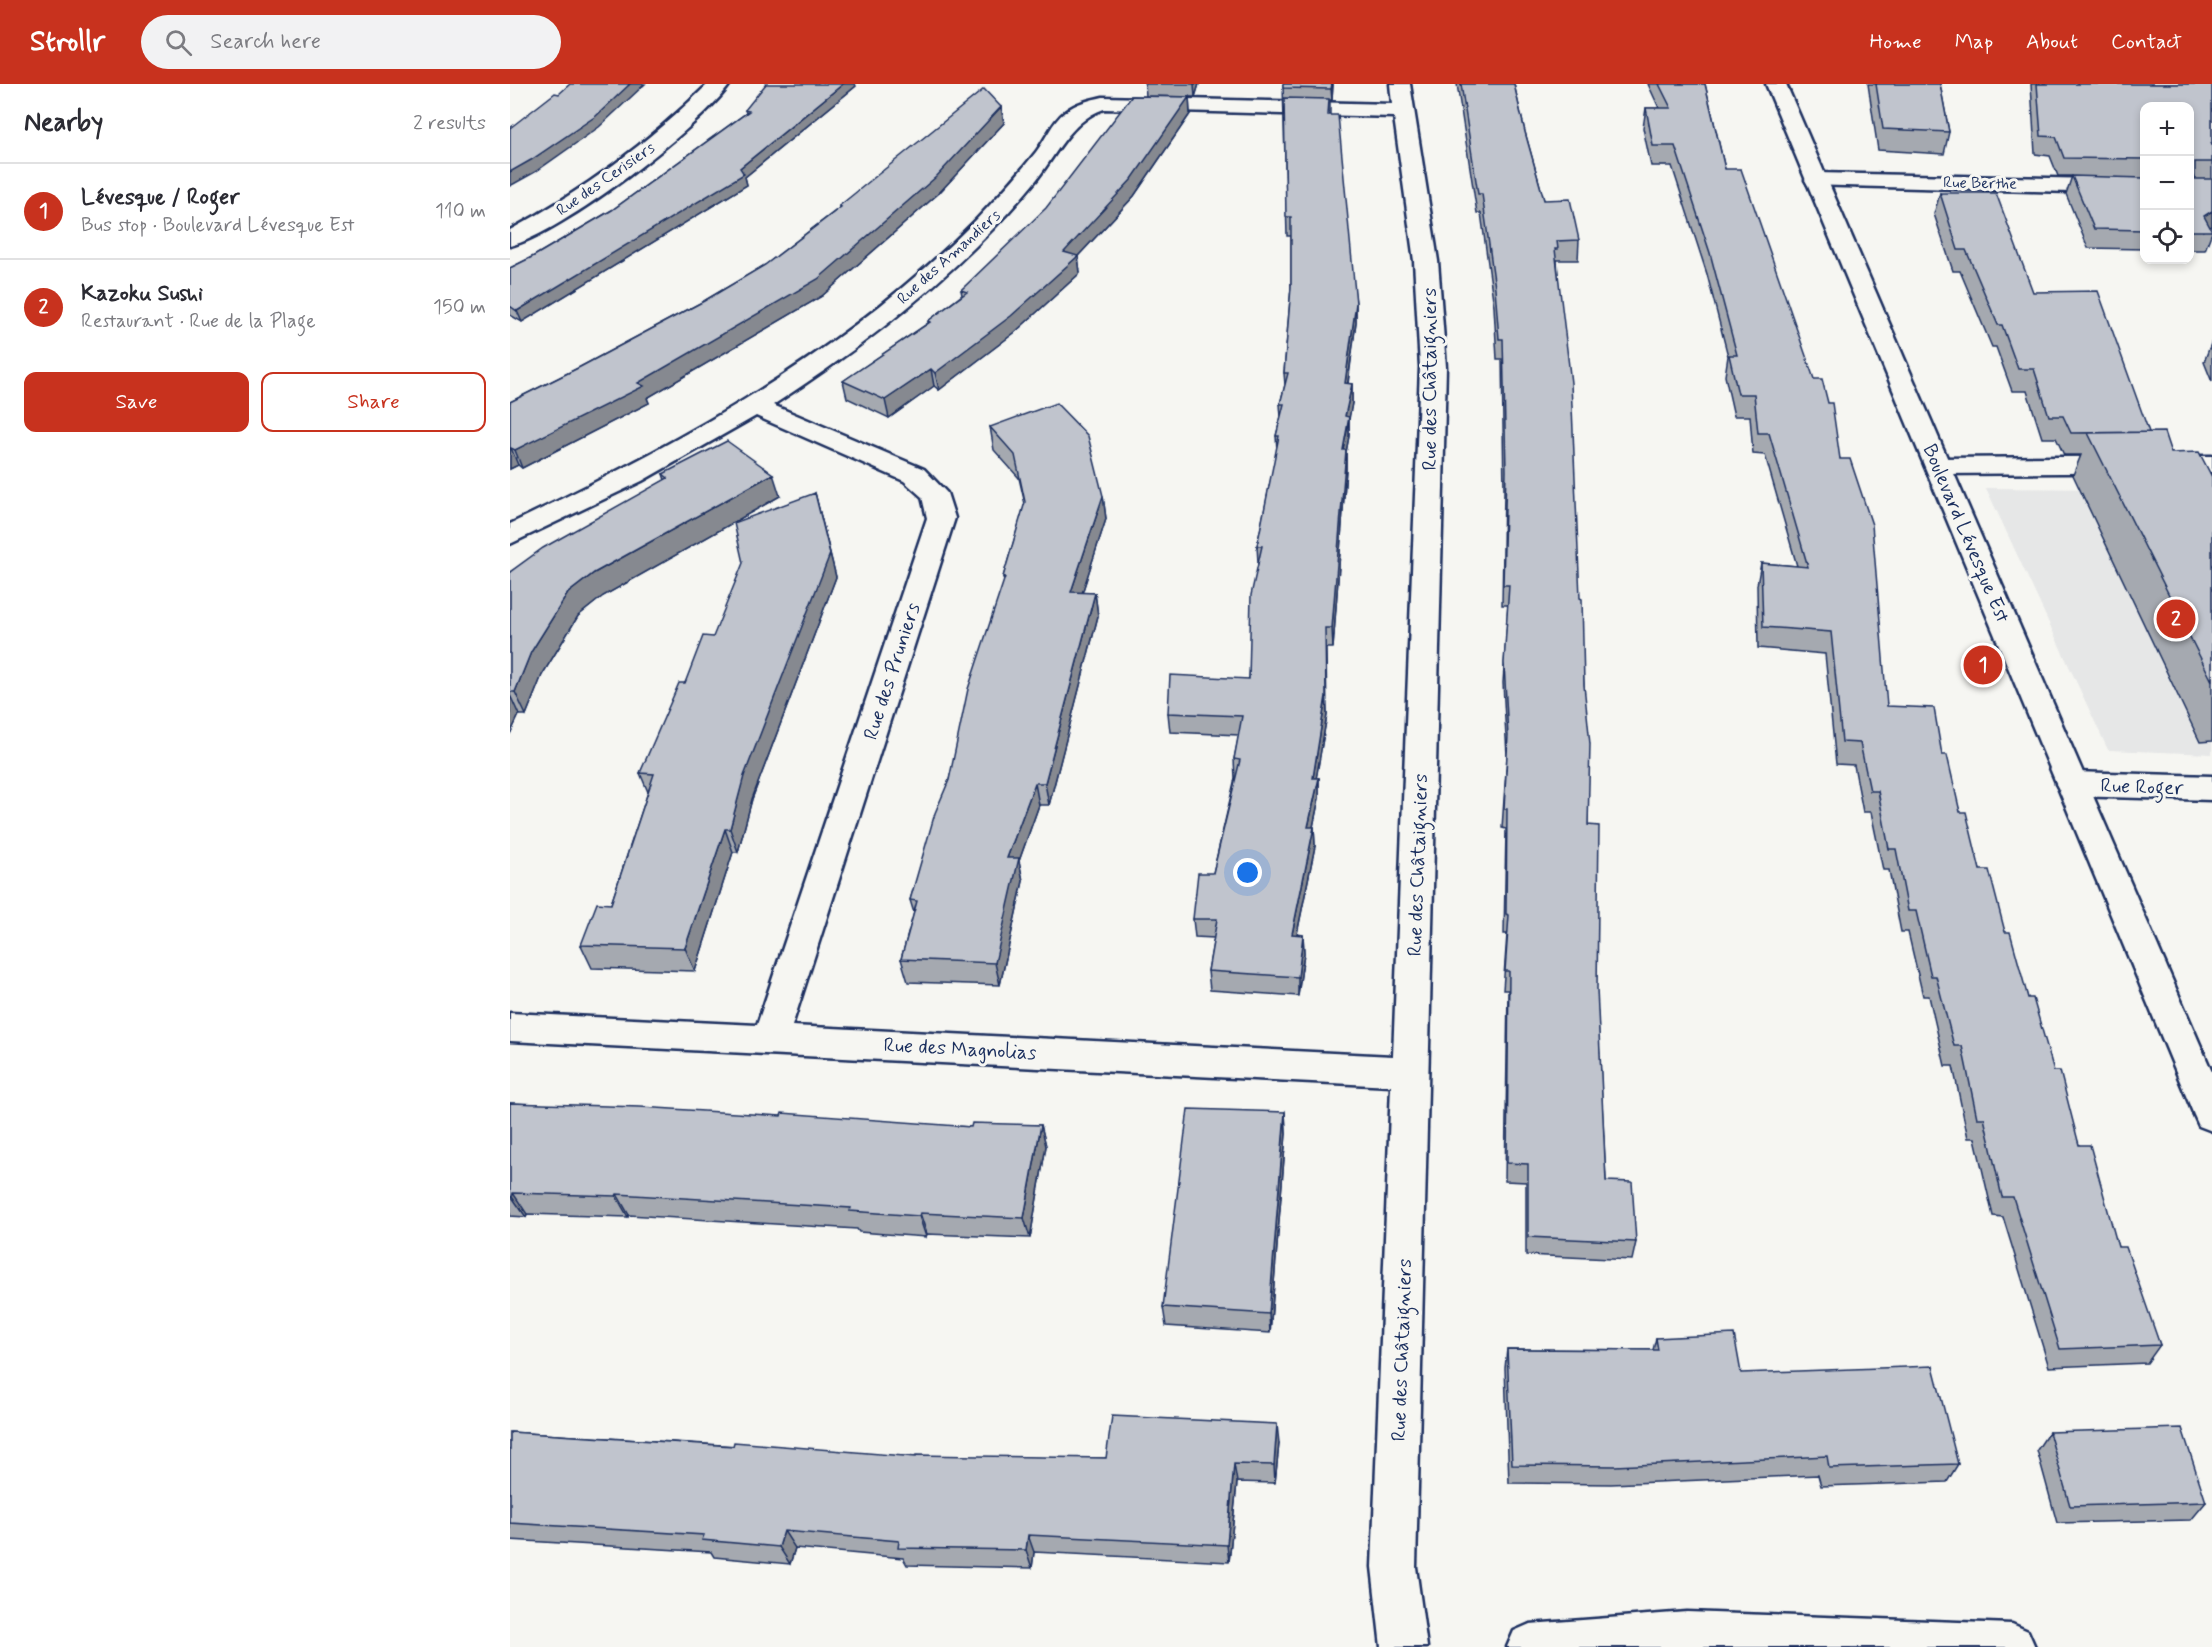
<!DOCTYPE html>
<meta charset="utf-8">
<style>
:root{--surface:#fff;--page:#f2f2f3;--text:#2b2b33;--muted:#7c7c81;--line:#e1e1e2;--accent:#c8321e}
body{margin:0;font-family:Mynerve,sans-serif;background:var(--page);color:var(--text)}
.controls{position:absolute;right:18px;top:18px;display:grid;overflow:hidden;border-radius:12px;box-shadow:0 3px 9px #0003}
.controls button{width:54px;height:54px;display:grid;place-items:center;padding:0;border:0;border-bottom:2px solid var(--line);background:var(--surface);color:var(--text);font:30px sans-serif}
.you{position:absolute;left:738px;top:789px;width:21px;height:21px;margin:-15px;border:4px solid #fff;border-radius:50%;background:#1a73e8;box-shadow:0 0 0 9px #1a73e833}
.badge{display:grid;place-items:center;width:39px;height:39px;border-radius:50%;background:var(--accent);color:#fff;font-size:20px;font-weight:700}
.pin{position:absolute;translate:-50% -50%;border:3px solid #fff;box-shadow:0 2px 6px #0006}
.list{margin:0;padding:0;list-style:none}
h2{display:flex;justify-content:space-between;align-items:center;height:78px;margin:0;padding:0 24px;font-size:26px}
h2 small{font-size:20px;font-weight:400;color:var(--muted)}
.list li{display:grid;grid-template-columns:39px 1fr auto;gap:18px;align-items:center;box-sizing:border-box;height:96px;padding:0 24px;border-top:2px solid var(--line)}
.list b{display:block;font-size:22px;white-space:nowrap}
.list p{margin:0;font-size:20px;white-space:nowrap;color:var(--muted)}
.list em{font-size:20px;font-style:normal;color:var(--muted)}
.actions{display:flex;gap:12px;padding:18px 24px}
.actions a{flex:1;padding:14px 0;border:2px solid var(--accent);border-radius:12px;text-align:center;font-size:21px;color:var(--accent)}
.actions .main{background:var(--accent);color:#fff}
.icon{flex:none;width:33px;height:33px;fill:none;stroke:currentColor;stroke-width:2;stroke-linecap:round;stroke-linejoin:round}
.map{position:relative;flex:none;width:1702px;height:1563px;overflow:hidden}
header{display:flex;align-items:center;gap:36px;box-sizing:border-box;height:84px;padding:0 30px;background:var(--accent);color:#fff}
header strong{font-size:28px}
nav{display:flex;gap:33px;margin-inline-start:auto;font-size:21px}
.search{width:420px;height:54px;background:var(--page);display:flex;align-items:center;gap:15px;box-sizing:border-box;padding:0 21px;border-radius:33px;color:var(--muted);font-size:22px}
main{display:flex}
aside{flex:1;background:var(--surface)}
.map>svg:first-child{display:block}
.built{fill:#e6e7e7}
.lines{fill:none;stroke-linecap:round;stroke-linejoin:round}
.street-casing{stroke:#1b2f5e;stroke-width:5}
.secondary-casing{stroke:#1b2f5e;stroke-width:5}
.street{fill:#f6f6f2;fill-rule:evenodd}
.secondary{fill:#f6f6f2;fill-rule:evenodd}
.wall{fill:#a5a9b0;stroke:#1b2f5e;stroke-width:1.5}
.shaded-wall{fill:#868990;stroke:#1b2f5e;stroke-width:1.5}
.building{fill:#c0c4cd;stroke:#1b2f5e;stroke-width:1.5}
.labels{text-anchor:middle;stroke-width:6;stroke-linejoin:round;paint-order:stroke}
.far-street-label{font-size:16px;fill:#1b2f5e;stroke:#f6f6f2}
.street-label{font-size:20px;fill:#1b2f5e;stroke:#f6f6f2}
</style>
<header>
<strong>Strollr</strong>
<div class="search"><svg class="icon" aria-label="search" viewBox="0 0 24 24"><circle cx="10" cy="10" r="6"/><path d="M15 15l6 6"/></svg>Search here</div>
<nav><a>Home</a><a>Map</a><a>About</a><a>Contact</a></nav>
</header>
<main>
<aside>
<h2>Nearby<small>2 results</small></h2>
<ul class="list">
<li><span class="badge">1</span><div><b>Lévesque / Roger</b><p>Bus stop · Boulevard Lévesque Est</p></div><em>110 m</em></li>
<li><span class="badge">2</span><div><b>Kazoku Sushi</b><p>Restaurant · Rue de la Plage</p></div><em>150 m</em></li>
</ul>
<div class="actions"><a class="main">Save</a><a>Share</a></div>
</aside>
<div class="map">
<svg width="1702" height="1563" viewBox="0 0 1702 1563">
<rect width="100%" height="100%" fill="#f6f6f2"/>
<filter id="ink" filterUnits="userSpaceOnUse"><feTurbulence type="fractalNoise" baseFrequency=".0167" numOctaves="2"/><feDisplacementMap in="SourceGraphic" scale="12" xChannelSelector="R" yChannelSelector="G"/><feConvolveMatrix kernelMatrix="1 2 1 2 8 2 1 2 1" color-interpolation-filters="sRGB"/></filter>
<g filter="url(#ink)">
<path class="built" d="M1476,404L1702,406V670L1598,666Z"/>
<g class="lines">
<defs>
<path id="street" d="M198,0H220C191,43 50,150 0,162V146C73,107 139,58 198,0Z
M880,0H900L928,177L936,283L906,1483L917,1563H871L862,1483L881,1002L0,957V929L247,941L417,434L412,413L394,397L246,332L132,397L0,460V440C168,360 334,270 466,136C487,114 507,92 526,68C536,55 542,38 555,28C566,19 580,16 593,13L882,20ZM594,25L884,33L904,177L910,283L883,972L282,942L445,434L437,409L414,385L263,321C359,259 450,188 523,100C545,74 559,37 594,25Z
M1306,89L1634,96V110L1298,101L1295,96L1298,91Z
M1702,372V388L1428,390L1419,388L1415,382L1419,376L1428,374Z
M1562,688L1702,692V716L1562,712L1551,708L1546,700L1551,692Z
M1177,1528L1502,1540L1518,1547L1525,1563H997L1004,1547L1020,1540Z"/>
<path id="secondary" d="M1256,0H1276L1702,988V1047L1689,1042L1684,1031Z"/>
</defs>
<use href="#street" class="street-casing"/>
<use href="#secondary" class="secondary-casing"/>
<use href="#street" class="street"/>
<use href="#secondary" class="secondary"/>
</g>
<path class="wall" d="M635,0H689L685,13L636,12Z
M773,0H823L822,16H820V31L846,219V238L838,300H842V319L839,333V352L836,368V385L823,564H816L817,631L806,694H809V714L803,743H804L805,762L787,850L793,851L794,869L788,912L700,906L698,887L704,854L685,853L683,835L703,789L725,694L724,675L729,651L660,648L658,629L739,595L748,478L747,462L767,366L766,352L771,333L770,320L775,301L774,289L781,203V152H777Z
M947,0H1004L1015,48L1034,116L1069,156L1068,176H1047L1074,601L1078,741L1096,1097L1126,1158L1122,1176L1016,1171V1098L995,1097L998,906H993L997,850H994L996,745L992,744L997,672L993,599L998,521H992L994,407L992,275H987L984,223L971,129H967Z
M1138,0H1195L1215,85L1330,375L1377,622L1432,671L1450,728L1470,786L1495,848L1569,1061L1608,1163L1650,1261L1637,1279L1539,1283L1493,1133L1483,1132L1465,1054H1458L1443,982H1435L1419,912H1413L1398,848H1391L1379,786H1373L1361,728H1353L1344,681L1326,680L1315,570L1248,564L1247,501L1251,479L1287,482L1255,371L1243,370L1240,332H1224L1215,292L1218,272L1197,190L1162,82H1141L1133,44L1136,24H1149Z
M1358,0H1430L1439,48L1434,70L1368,66Z
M1521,0H1702V142L1700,143L1702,148L1695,166H1680V22H1635V165L1578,164L1556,110L1562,92H1548L1540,72L1525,70Z
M346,2L235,93L237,101L12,238L0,231V184L24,172L102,126L236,29L235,26Z
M679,13L680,30L624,112L568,172L570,189L504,249L429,306L424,302L379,334L337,314L333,297L418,239V237L452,211L451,206Z
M491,23L494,39L429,109L312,212L137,314L139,319L12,384L8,381L0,385V318L70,283L194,217L255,181L329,124V122Z
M1430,109L1523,208L1638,348L1661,369L1702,393V657L1690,658L1563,391L1571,371H1554L1546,354H1532L1517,307H1502L1486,263H1482L1450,187H1443L1424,130Z
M1702,257V298L1694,278Z
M480,343L593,412L596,435L572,509H585L588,532L539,721H529L509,777L513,797L490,901L398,898L391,875L404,829L400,816L439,696L494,498L493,493L515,420L509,394L484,366Z
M153,390L270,412L93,512L68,532L32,591L16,631H9L0,650V488L155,396Z
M305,409L326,493L242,715L228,768H223L185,887L82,884L71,861L101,820L138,708L130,689L175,599Z
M0,1019L461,1043L531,1041L536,1062L520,1154L417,1150L416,1153L349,1148L347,1145L119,1131L118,1133L17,1130L16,1133L0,1132Z
M775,1028L776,1049L760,1249L656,1242L653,1223Z
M1146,1254L1231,1289L1448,1380L1437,1398L1311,1402L1308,1391L1101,1400L999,1399L995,1284L997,1265L1143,1266Z
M0,1348L406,1373L596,1374L769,1359L765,1399L727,1398L719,1478L524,1468L522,1484L397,1481L393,1474L285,1464L280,1480L204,1473L201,1468L0,1456Z
M1539,1348L1696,1418L1681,1436L1547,1439L1527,1366Z"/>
<path class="shaded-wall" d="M120,0H135L89,43L25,88L0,102V88Z
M333,0H345L346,2L235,93L237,101L12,238L7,227L230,84Z
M684,0H689L685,13Z
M822,0H823L822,16L821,5Z
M679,13L680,30L624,112L568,172L570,189L504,249L429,306L425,289L554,168Z
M491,23L494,39L429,109L312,212L137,314L139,319L12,384L5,366L128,299Z
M1702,127V142L1693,147L1694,132Z
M846,219V238L835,319V299Z
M421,285L424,302L379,334L375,316Z
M842,300V319L836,352L835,332Z
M839,333V352L836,368V385L823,564L822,544L833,366Z
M0,364H1L8,381L0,385Z
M263,390L270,412L93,512L68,532L32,591L16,631L5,608L21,568L58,509L84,489Z
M305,409L326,493L242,715L228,768L220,745Z
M593,412L596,435L565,531L561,508Z
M585,509L588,532L539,721L535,699Z
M0,611L9,631L0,650Z
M816,612L817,631L803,713V694Z
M809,694V714L799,762L798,743Z
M525,699L529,721L509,777L513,797L490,901L485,879L497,774Z
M804,743L805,762L783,869L782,850Z
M215,745L223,768L185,887L175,864Z
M793,851L794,869L788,912V893Z
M775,1028L776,1049L760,1249L759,1230Z
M531,1041L536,1062L520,1154L514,1134Z
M3,1109L17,1130L16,1133L2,1113Z
M107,1110L119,1131L118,1133L106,1112Z
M410,1129L417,1150L416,1153L409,1132Z
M767,1340L769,1359L765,1399L764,1381Z
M724,1380L727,1398L719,1478L717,1461Z
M274,1447L285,1464L280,1480L269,1463Z
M518,1451L524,1468L522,1484L516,1466Z"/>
<path class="building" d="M60,0H120L86,32L21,76L0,88V44L45,9L49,10Z
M256,0H333L230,84L234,90L7,227L0,222V184L24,172L102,126L239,27L235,26Z
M773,0H822L821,5L773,4Z
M951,0H1004L1015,48L1034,116L1060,115L1069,156L1047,157L1048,165H1045L1061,299L1070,514L1072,515L1074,601L1080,660L1078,741L1089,742L1087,905L1096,1097L1122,1098L1126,1158L1018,1153V1080L997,1079L999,887H995L999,831L996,830L997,725H994L998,652L994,579L999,501H993L996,387L993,255H989L985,204L972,110H968Z
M1149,0H1195L1215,85H1231L1304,295H1312L1318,319H1322L1330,375H1340L1362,441L1377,622L1424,624L1432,671H1437L1450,728H1456L1470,786H1479L1495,848H1500L1518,914H1523L1544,987H1550L1569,1061H1580L1608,1163H1616L1650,1261L1550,1265L1503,1113H1492L1474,1034H1467L1452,962H1444L1426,892H1421L1406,827H1398L1386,765H1379L1368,707H1360L1350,659L1332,658L1321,548L1253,543L1251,479L1298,483L1259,349H1248L1244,310H1228L1219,271H1227L1200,169L1165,62H1143L1136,24H1161Z
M1366,0H1430L1439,48L1373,45Z
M1527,0H1702V59H1701L1702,61V78H1685V95H1702V127L1694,132L1702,147H1680V22H1635V75L1554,74L1546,53L1531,52Z
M474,5L491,23L426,93L308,195L128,299L134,302L5,366L1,364H0V318L70,283L194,217L255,181L331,123L329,122Z
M622,12L679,13L622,95L554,168L568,172L501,232L425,289L421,285L375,316L333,297L420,238L418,237L457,208L451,206L536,124Z
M774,14L819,15L818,31H828L846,219L835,299L842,300L835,332L839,333L833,366H836L822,544H815L816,612L803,694H809L798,743H804L782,850L793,851L788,893L698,887L707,835H683L688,789H703L730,676L724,675L732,632L658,629L660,591L739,595L741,511L752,462H747L769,352H766L774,320H770L778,289H774L781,203V133H776Z
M1562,92L1635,94V146L1584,145Z
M1430,109H1486L1523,208L1588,207L1639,348L1561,349L1553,332H1539L1524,285H1508L1492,241H1488L1456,166H1448Z
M546,319L578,352L593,412L561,508L585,509L535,699H525L497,774H509L485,879L391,875L407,817L400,816L425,729L439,696L458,605L495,493H493L515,418L505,371L480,343Z
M1654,348L1661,369L1689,368L1702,393V597L1578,349Z
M217,357L263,390L84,489L58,509L21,568L5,608H0V488L33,464L158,394L153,390Z
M305,409L320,470L234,692L220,745H215L175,864L71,861L87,819L101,820L144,690L130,689L169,599H175L193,552L203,553L233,479L224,439Z
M0,1019L130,1023L271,1032L272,1029L461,1043L462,1039L531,1041L514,1134L410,1129L409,1132L340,1127L341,1124L107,1110L106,1112L3,1109L2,1113H0Z
M678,1025L775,1028L759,1230L653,1223Z
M1224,1250L1231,1289L1423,1282L1448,1380L1319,1384L1317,1372L1105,1382L1002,1381L997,1265L1148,1266L1146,1254Z
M602,1332L767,1340L764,1381L724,1380L717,1461L518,1451L516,1466L388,1464L389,1457L274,1447L269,1463L192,1456L194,1451L0,1439V1348L223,1362L224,1358L406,1373V1371L596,1374Z
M1672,1344L1696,1418L1560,1422L1539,1348Z"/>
</g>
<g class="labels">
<g class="far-street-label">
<text transform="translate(95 94) rotate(-35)" y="6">Rue des Cerisiers</text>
<text transform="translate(1470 98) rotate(1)" y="6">Rue Berthe</text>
<text transform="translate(438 172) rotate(-42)" y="6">Rue des Amandiers</text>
</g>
<g class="street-label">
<text transform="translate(919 295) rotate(-90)" y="7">Rue des Châtaigniers</text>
<text transform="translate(1457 449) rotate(67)" y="7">Boulevard Lévesque Est</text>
<text transform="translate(381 587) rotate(-72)" y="7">Rue des Pruniers</text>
<text transform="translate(1632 702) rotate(2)" y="7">Rue Roger</text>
<text transform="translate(907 781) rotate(-88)" y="7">Rue des Châtaigniers</text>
<text transform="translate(450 964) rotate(3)" y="7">Rue des Magnolias</text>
<text transform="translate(891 1266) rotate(-88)" y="7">Rue des Châtaigniers</text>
</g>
</g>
</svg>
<div class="controls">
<button>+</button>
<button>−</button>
<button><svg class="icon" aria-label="locate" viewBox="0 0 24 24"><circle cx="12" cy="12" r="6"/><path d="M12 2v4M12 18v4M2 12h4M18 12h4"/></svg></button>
</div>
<div class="you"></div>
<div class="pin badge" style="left:1473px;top:581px">1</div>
<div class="pin badge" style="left:1666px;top:535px">2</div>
</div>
</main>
